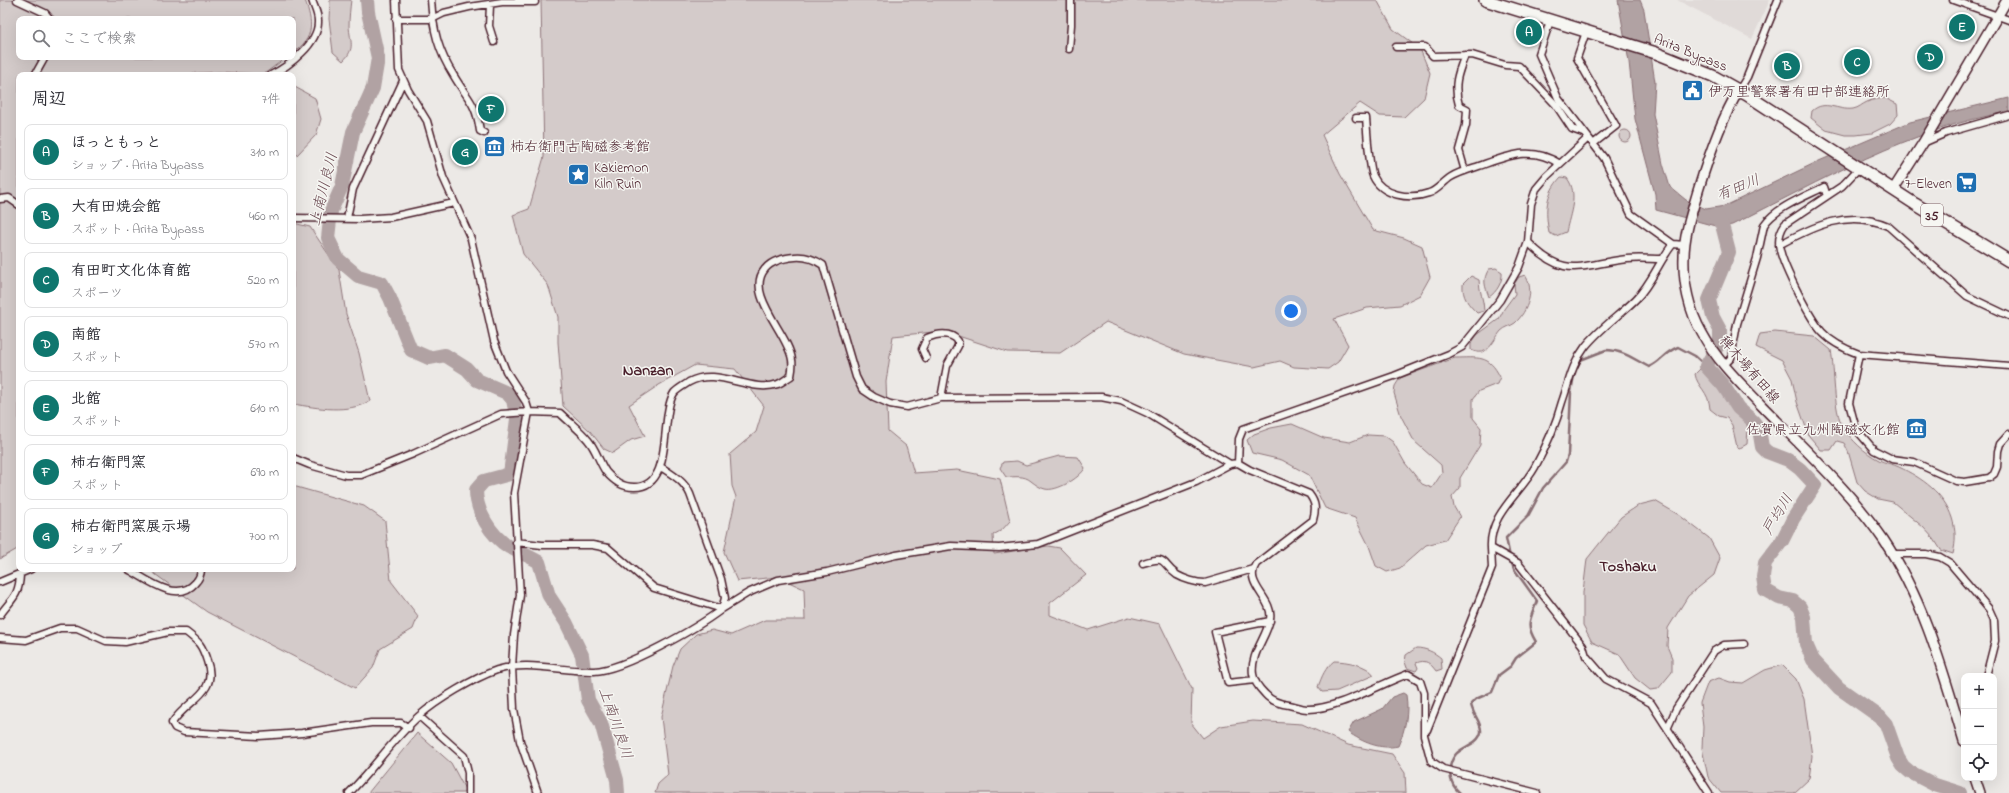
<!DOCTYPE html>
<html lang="ja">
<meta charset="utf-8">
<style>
:root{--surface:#fff;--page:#f2f2f3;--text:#2b2b33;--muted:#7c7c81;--line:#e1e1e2;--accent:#0f766e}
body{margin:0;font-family:"Indie Flower","Klee One",sans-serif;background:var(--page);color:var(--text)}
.controls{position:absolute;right:12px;bottom:12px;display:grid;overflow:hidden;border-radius:8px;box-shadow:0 4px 16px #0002}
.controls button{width:36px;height:36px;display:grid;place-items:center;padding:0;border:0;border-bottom:1px solid var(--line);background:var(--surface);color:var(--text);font:20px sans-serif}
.you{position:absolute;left:1291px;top:311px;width:14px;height:14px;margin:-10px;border:3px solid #fff;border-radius:50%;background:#1a73e8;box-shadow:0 0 0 6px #1a73e833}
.badge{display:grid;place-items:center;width:26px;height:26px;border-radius:50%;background:var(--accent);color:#fff;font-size:13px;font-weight:700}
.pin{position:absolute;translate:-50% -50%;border:2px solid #fff;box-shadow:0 1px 4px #0006}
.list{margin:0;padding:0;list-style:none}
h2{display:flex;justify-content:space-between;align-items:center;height:52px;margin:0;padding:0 16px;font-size:17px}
h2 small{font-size:13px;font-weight:400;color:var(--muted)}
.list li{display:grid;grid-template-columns:26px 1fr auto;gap:12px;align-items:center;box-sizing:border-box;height:56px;margin:0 8px 8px;padding:0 8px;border:1px solid var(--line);border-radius:8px}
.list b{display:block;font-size:15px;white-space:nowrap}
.list p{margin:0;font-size:13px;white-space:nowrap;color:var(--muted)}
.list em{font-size:13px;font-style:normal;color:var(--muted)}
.icon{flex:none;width:22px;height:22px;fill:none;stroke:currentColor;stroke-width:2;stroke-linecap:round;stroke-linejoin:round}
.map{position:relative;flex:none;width:2009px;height:793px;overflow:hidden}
.search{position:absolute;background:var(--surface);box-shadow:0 4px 16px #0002;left:16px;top:16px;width:280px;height:44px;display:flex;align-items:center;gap:10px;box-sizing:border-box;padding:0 14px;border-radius:8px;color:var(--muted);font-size:15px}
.panel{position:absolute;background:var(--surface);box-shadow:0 4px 16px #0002;left:16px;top:72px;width:280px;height:500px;border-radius:8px}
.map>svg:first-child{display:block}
.built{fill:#e0dad8}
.green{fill:#d4cbca;stroke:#8f757a}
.water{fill:#b1a2a3;stroke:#886e73}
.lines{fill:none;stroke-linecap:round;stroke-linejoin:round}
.stream{stroke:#886e73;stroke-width:2.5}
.river{stroke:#b1a2a3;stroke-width:14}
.street-casing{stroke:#4a1f2b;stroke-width:9}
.secondary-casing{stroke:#4a1f2b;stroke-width:12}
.highway-casing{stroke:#4a1f2b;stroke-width:14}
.street{stroke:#f6f6f2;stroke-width:6}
.secondary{stroke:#f6f6f2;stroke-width:9}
.highway{stroke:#f6f6f2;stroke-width:11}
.labels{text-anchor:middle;stroke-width:3;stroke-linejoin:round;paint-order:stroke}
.shield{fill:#f6f6f2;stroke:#7e6067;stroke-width:1}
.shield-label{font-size:13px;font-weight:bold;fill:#4a1f2b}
.street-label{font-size:14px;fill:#4a1f2b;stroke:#f6f6f2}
.poi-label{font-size:14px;fill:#4a1f2b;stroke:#f6f6f2;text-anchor:start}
.water-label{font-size:15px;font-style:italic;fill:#6e4d55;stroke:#f6f6f2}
.quarter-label{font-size:16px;font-weight:bold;fill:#4a1f2b;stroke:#f6f6f2}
</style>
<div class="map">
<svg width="2009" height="793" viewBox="0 0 2009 793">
<rect width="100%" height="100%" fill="#ece9e6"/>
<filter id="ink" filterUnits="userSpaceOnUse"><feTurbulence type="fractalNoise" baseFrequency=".025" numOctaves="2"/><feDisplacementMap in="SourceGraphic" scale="8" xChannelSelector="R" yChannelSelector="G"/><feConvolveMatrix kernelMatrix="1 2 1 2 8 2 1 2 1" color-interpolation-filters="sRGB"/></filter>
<g filter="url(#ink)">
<path class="built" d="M1677,0H1770L1752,39Z"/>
<path class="green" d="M0,0H305C313,23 315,37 293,53V19H19V57H287L264,74L219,72L161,75H19V548L0,559Z
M330,0H351C350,8 349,17 349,26C350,42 356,48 343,61L333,52L329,19Z
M541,0H1377L1393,29L1420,49L1430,73L1424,98L1404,117L1380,116L1360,103L1322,135L1340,174L1373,230L1404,238L1422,246L1430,277L1420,295L1400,305L1367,308L1334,319L1348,345L1338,362L1328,369L1294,367L1280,361L1254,367L1184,354L1106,322L1060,353L1007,352L943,331L893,336L886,382L888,431L906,446L914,473L957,470L1000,479L1010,521L1002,530L993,535L994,554L1048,546L1060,548L1086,575L1050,603V615L1088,630L1129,617L1160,624L1192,689L1191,723L1203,738L1221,726L1253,721L1302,724L1348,745L1392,754L1405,773L1406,793H655L658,784L668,775L661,717L673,666L680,649L696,634L712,630L731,635L765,620H805L804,589L778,577L737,581L724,552L736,497L732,486L730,454L756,432L764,406L735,369L695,365L659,385L629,405L645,436L631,440L613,453L604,449L590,431L563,406L558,342V317L548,285L523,254L513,215L529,209L544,157Z
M293,86L315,98L321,119L316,135L297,155L293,154Z
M1885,98L1897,104L1898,115L1890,124L1872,133L1856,135H1845L1826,130L1811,118L1812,111C1825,99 1837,111 1853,109C1859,108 1862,104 1867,102C1872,99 1880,99 1885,98Z
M1619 136a6 6 0 1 1 12 0a6 6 0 1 1-12 0Z
M1561,177L1567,178C1579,194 1570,213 1566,232L1556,236L1549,233C1545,211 1545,194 1561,177Z
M293,223L310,227L339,270L346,314L359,353L370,401C347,414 318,408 293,404Z
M1496,268L1502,272C1503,281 1497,292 1489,297C1485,286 1482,280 1489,269Z
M1525,275C1535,290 1528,311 1515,323C1511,326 1505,327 1501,331C1492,342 1488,358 1471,350V344L1477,335L1499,319L1504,309L1515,294L1514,284L1519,277Z
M1471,276L1479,280C1479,291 1484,300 1484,311L1477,313C1468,304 1462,297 1463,284Z
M1775,332L1814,336L1831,350C1835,372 1833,410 1843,427C1851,440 1865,453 1879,460C1885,463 1893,464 1899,467C1922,478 1944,493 1952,518C1956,531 1956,541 1953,554L1941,550L1934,539L1923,527L1893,502L1878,499L1865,491L1857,482L1848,451L1844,443L1837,441L1831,450H1821L1809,436L1797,402L1792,379L1782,360L1756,347L1760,334Z
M1455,358C1478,358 1489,354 1500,377L1497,384L1479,391L1473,399V418L1481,428L1480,445L1460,478V488L1452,497L1454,507L1460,517L1445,540L1426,545L1400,568L1387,572L1376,566L1369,546L1355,518L1325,508L1309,475L1282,460L1252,453L1247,440L1254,434L1271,428L1292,424L1324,438L1350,442L1368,435L1385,436L1393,442L1405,463L1422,484L1432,488L1442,473L1441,465L1414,441L1401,416L1394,393L1395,386L1400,378Z
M1700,369H1705L1710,374L1736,413L1745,419L1748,428L1747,444L1740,448L1737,447L1732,425L1727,418L1719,416L1710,409C1709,391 1697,387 1695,374Z
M1059,456L1078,457L1085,468C1080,478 1056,492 1045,489C1040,488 1035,484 1031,481C1024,475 1015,477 1006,477L1000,468L1003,462L1017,461L1026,465Z
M293,486L364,506L385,521L391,581L418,616L413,629L380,649L373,668L355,688L207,612L148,569H293Z
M1655,501L1679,515L1709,538L1720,558L1714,575L1688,596L1668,628L1667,646L1672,658V672L1658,689L1650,690L1635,678L1619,654L1592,642L1583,625V592L1587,559L1603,539L1621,517L1639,505Z
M1416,648C1425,648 1434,652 1441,658L1442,669L1436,671C1430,663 1426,659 1416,663L1418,668L1416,671L1407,668L1405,662L1406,655Z
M1334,661C1346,661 1368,665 1374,675L1337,691L1322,692L1318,687C1322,676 1325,668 1334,661Z
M1782,665L1796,679L1804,699L1812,756L1809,779L1794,793H1721L1708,777L1702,748L1703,727L1700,703L1708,682L1719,678L1730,682L1743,683L1765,670Z
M417,733L451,763L467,793H368Z"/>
<path class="water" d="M1618,0H1640L1644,10L1655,82L1653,114L1663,164L1670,187L1686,200L1706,209L1725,206L1819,161L1910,122L2009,98V112C1912,127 1819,182 1732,225L1719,227L1656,210L1655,194L1635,119L1629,62Z
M1403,693L1406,695C1409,713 1405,730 1398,746C1380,750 1362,742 1348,732L1354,722L1382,709L1392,697Z"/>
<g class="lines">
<path class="stream" d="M1578,361L1606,350C1623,350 1635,360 1649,367C1662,361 1663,353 1678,347L1695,356L1706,366
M1510,557L1506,538L1528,516L1543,488L1566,462L1568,455L1571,392L1574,375
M1460,793C1449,784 1446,766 1456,754C1463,746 1479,744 1481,732C1482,722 1472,714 1471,704L1476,699L1492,692L1499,675L1511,666L1516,658L1536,642C1525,624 1530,620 1537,601L1514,569L1511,561"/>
<path class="river" d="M367,0L368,12L378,58L373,88L353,132L342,186L331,211L328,238L338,259L358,276L382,283L390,298L411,350L429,358L445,355L467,369L477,380L507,393L513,400L517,419L510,474L484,481L476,490C476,511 490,535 509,547C519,552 529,556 539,562L549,596L566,622L582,655L588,700L601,723L617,780L618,793
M1715,215L1722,225L1729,252L1709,300L1713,317L1720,330V342L1706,366L1723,385L1738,408L1753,421L1759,429L1762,447L1767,452L1788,460L1800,469L1815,485L1793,519L1782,541L1765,563L1763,577L1765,590L1779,598L1793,601L1800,607L1804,617L1806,644L1813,660L1839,688L1880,717L1886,724L1898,758L1903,766L1910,772L1935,785L1960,793"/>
<defs>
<path id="street" d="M17,0L45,13L50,19
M396,0L399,70L408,90L427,121L443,177L471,239L494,341L506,371L526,402L529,412L514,493L520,595L514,635L512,667L514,709L520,741L538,793
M431,0C433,30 438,51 454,76C468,100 476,102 480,131L484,133
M1953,0L2009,20
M490,5L489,26L494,42
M396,19H432L444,13L469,7L502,2H535
M1550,21L1539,54L1558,98L1604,158L1631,214L1673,244L1684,245
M1586,32L1577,58L1616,126L1593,144
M1396,47H1425L1433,56L1472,55L1505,65L1519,66L1556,105L1572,129L1583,133
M1069,49L1071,25V0
M35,75L45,57
M271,75C289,66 319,43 318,21C318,13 314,7 312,0
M1739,90L1747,77L1778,0
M1356,118H1366C1367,130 1369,167 1373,176C1382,196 1410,200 1429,193C1437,191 1443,182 1451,177C1459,172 1470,169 1479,166C1508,156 1532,145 1560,164
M1923,143L1946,133L2009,115
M1465,171L1459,150L1466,125L1467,109L1459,105C1453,85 1458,73 1465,55
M0,199L9,198L19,205
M293,218L360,219L391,217L454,203
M347,218L353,189L403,81
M1528,242C1565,281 1581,264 1627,259C1638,258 1650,259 1662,259
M1673,244C1659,261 1652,283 1636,299C1620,315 1600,328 1585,347C1572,364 1569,382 1562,402C1556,424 1546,447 1535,467C1520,494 1489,514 1491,548L1518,563L1583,646L1586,656L1606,679L1651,703L1709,793
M1779,245C1813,226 1849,209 1888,226L1967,296L2009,316
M1859,354C1845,349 1832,343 1822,332C1810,319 1784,268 1780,250C1778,241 1780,231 1785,224L1842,186L1859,168
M926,358L922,349L927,338C937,334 950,331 958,341V346L947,366L941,398
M1724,365L1731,358L1737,324L1757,258L1764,225C1775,208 1806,196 1824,187L1827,196
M2009,366L1859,354L1849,403L1856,429L1874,450L1892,459L1914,462L1956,481L1965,482L1989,478L1994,474L1997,467L1998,451L2000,444L2009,434
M293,458L310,465L346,475H361L413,454L501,414L529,412L560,413C569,422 580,430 588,440C596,449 599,462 606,472C614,481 622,487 634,487C675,488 659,417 674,393C677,389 685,385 689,382C718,366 750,394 778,384C783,382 787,378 791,376C792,371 793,365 792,360C789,334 744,294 765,269C772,260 784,258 795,257C806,256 814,259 823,265L856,377L862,389L874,397L890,404L907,407L941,398L1101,397L1121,401L1147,413L1230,464
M1238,463L1239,439L1243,429L1394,376L1449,354L1462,347L1500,300L1519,267L1528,242L1531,204L1536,189L1547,176L1588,138
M516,542L542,545H592L608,548L654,588L722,609L748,593L778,580L827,572L896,555L951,546L999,548L1038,544L1196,482L1230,464L1238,463L1250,470L1309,494C1316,503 1316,509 1313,520L1256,564C1243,584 1274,599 1270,619C1267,637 1250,654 1253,674C1254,682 1259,688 1265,694C1271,701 1280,704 1289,705C1295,706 1302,709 1307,709C1336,710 1380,684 1408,674L1420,681L1424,693V735L1431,761L1443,769L1455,772L1537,793
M1892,554H1926L1940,557L1950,563L1989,609L1994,620L1995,641L1986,676
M1143,563C1169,555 1160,563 1177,575C1184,579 1196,583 1205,583L1253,569
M128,569C146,579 177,604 195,583C199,579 201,575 201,569
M0,582L31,569
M0,615C11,599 19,597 20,575
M0,638L26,640L60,628H77L106,641L125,642L168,632H186C199,642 202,645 207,661C219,694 187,699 172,723L175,728L184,732L259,736L302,733L371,723H401L409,728
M1255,680L1228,683L1215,632L1270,621
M419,716L464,756L468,773V793
M1668,727L1676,709L1714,651L1724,645L1744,644
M1427,730L1492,568L1491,548
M349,793C373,769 393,739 419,716C437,700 474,678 497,670C527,660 564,672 594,671C624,670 697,628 722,609L725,598L721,579L690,494C684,481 673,475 661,467"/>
<path id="secondary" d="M1739,90C1721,119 1708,158 1698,191C1692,212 1684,234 1684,257C1683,282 1689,311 1702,333C1717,361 1740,383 1762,406C1803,448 1849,490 1883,539C1924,600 1943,671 1964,741
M1893,190L1923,143L2007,0
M1975,778L1980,793"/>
<path id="highway" d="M1485,0L1656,53L1713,76L1747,95L1915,204L2009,261"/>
</defs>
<use href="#street" class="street-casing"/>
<use href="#secondary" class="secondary-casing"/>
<use href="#highway" class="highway-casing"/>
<use href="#street" class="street"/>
<use href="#secondary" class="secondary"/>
<use href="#highway" class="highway"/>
</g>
</g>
<defs>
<symbol id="civic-square" viewBox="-11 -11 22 22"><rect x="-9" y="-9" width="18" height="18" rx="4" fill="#1f6fb2" stroke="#f6f6f2"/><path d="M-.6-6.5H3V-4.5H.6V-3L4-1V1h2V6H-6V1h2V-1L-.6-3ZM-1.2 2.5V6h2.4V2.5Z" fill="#fff"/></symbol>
<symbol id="museum-square" viewBox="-11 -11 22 22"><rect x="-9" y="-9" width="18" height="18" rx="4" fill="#1f6fb2" stroke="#f6f6f2"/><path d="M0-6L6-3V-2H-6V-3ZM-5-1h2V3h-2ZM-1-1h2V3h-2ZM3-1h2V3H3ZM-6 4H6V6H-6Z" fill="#fff"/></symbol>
<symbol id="sight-square" viewBox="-11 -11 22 22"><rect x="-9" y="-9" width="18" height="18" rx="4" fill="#1f6fb2" stroke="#f6f6f2"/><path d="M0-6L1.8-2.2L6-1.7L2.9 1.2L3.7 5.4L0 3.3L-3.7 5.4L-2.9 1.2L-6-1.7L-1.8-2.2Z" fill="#fff"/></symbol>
<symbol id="supermarket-square" viewBox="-11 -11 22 22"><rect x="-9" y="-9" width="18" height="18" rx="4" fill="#1f6fb2" stroke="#f6f6f2"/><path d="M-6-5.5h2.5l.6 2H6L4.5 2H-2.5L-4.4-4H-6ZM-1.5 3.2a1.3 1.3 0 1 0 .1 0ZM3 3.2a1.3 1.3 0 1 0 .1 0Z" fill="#fff"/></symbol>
</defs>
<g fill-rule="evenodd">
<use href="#civic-square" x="1680" y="78" width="25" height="25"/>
<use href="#museum-square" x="482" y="134" width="25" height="25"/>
<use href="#sight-square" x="566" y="162" width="25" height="25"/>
<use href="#supermarket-square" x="1954" y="170" width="25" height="25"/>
<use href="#museum-square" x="1904" y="416" width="25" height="25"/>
</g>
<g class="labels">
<rect class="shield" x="1921" y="204" width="22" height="22" rx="3"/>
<g class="shield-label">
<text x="1932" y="220">35</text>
</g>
<g class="street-label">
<text transform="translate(1691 52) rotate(22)" y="5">Arita Bypass</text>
<text transform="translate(1750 369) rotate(49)" y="5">稗木場有田線</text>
</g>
<g class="poi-label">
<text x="1708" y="96">伊万里警察署有田中部連絡所</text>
<text x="510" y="151">柿右衛門古陶磁参考館</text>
<text x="594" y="172">Kakiemon<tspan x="594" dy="16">Kiln Ruin</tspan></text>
<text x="1952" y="188" text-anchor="end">7-Eleven</text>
<text x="1900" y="434" text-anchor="end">佐賀県立九州陶磁文化館</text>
</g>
<g class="water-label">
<text transform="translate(1738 187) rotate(-22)" y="5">有田川</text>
<text transform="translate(323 189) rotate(-76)" y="5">上南川良川</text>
<text transform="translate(1777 514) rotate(-59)" y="5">戸均川</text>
<text transform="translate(616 723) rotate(71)" y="5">上南川良川</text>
</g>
<g class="quarter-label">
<text x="648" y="375">Nanzan</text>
<text x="1628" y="571">Toshaku</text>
</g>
</g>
</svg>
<div class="controls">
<button>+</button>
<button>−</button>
<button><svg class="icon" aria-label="locate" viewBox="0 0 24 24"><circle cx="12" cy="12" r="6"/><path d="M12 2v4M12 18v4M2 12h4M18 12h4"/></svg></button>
</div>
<div class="you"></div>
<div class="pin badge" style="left:1529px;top:32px">A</div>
<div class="pin badge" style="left:1787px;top:66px">B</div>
<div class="pin badge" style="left:1857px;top:62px">C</div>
<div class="pin badge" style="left:1930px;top:57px">D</div>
<div class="pin badge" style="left:1962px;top:27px">E</div>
<div class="pin badge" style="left:491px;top:109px">F</div>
<div class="pin badge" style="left:465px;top:152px">G</div>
<div class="search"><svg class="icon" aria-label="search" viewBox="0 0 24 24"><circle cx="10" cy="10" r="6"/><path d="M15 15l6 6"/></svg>ここで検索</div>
<section class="panel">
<h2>周辺<small>7件</small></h2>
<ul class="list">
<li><span class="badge">A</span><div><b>ほっともっと</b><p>ショップ · Arita Bypass</p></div><em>310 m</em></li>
<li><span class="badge">B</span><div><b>大有田焼会館</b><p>スポット · Arita Bypass</p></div><em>460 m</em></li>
<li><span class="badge">C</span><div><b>有田町文化体育館</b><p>スポーツ</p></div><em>520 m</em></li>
<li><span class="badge">D</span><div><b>南館</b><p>スポット</p></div><em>570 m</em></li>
<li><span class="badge">E</span><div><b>北館</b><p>スポット</p></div><em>610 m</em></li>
<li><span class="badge">F</span><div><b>柿右衛門窯</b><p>スポット</p></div><em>690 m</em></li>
<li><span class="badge">G</span><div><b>柿右衛門窯展示場</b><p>ショップ</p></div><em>700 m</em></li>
</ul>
</section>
</div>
